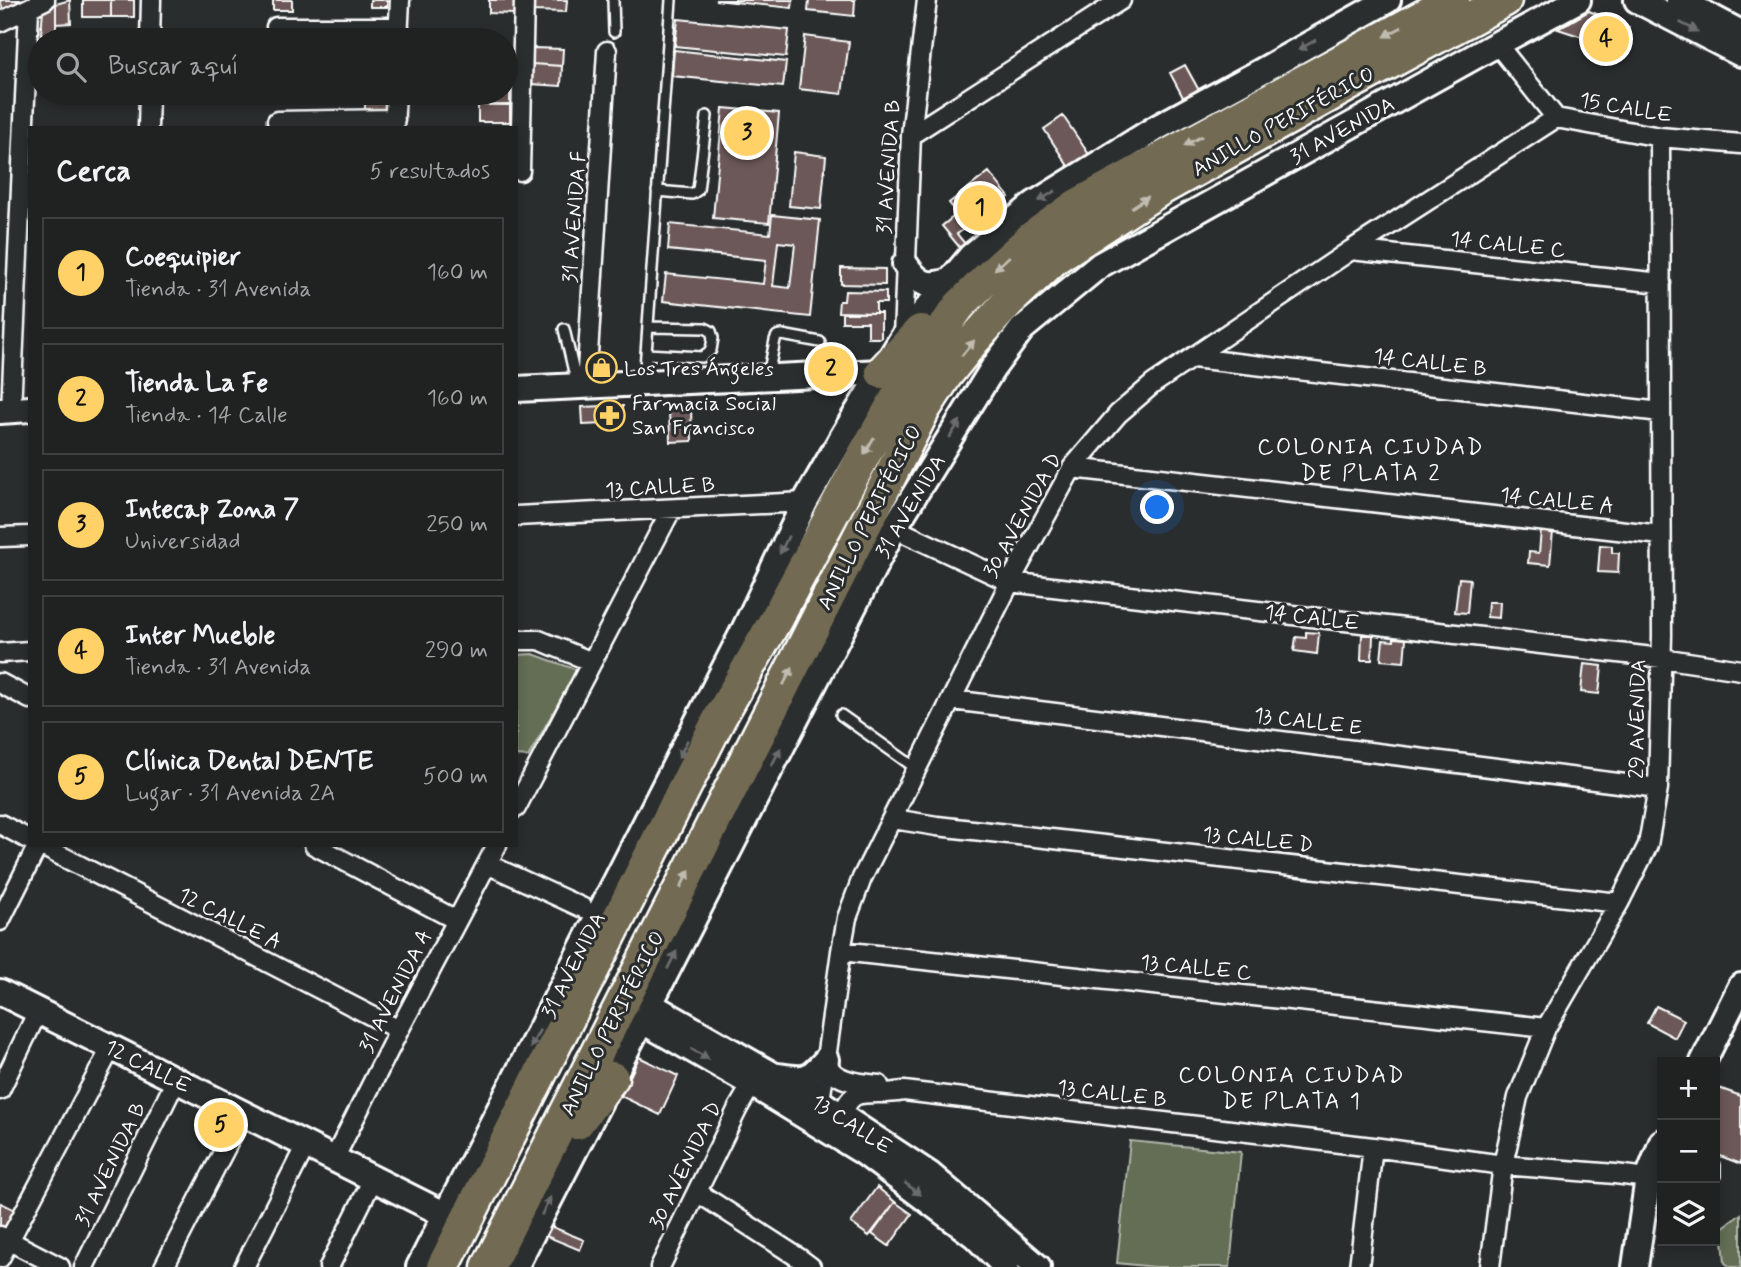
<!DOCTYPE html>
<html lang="es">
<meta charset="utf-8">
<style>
:root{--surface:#202222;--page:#2d2f2f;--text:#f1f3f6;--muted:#a2a4a5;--line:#3d3f40;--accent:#ffd166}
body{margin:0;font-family:Mynerve,sans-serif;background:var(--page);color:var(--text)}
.controls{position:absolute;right:21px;bottom:21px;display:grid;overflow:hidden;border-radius:0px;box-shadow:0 4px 10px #0003}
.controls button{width:63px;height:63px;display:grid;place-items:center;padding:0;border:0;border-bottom:2px solid var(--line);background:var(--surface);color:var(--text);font:35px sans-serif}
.you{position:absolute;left:1158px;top:508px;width:24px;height:24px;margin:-18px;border:5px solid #fff;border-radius:50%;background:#1a73e8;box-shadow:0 0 0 10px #1a73e833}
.badge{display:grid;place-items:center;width:46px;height:46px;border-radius:50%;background:var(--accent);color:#111;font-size:23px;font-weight:700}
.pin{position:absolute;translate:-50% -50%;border:4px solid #fff;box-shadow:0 2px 7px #0006}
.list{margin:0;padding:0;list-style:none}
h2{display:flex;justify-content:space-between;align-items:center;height:91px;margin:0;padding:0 28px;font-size:30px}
h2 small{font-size:23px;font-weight:400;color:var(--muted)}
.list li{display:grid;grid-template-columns:46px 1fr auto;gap:21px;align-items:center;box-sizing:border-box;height:112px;margin:0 14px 14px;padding:0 14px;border:2px solid var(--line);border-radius:0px}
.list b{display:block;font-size:26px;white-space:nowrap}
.list p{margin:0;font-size:23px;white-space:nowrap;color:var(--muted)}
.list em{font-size:23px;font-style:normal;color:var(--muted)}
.icon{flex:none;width:38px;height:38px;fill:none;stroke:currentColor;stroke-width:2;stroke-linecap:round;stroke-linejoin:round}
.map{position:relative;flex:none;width:1741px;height:1267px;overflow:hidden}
.search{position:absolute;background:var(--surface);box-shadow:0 4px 10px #0003;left:28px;top:28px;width:490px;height:77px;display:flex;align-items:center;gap:18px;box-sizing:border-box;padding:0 24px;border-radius:38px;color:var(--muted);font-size:26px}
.panel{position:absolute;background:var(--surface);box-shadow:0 4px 10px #0003;left:28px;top:126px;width:490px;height:721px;border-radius:0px}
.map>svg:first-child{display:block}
.green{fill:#636e55;stroke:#b1b6aa;stroke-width:2}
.building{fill:#6c5958;stroke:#fff;stroke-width:2;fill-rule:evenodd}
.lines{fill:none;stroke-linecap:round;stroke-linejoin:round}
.lane-casing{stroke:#fff;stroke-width:14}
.street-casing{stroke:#fff;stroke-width:23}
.secondary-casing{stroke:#fff;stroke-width:30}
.highway-casing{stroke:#fff;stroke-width:37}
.lane{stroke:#2a2d2e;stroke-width:9}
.street{stroke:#2a2d2e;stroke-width:18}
.secondary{stroke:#2a2d2e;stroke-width:24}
.highway{stroke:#726b52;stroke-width:32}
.oneway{fill:#6a6c6d}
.oneway2{fill:#c0bcb1}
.labels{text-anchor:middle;stroke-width:6;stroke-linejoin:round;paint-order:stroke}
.street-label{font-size:21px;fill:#fff;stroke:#2a2d2e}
.poi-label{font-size:21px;fill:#fff;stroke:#2a2d2e;text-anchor:start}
.neighbourhood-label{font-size:23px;letter-spacing:2px;fill:#fff;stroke:#2a2d2e}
</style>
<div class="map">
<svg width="1741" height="1267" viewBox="0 0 1741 1267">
<rect width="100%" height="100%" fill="#2a2d2e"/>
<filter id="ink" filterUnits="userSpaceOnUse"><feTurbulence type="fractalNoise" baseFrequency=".0143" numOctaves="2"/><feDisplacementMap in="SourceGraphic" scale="14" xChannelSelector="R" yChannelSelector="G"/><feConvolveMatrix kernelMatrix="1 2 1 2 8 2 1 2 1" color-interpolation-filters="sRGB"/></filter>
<g filter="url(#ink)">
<path class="green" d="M533,654L577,670L528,757L516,756V655Z
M1130,1141L1241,1152L1230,1267H1155L1117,1263Z
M1741,1214V1267H1731L1725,1263L1722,1228Z"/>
<path class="building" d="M0,0H30L4,13Z
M70,0L71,23L56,24V4Z
M83,0H111V17H83Z
M111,0H134V17H111Z
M273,0H292V10H273Z
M370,0H387V7H370Z
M489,0H517L516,14L489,13Z
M532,0H567L566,12L532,11Z
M715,0H793L792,8Z
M809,0H855L854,16L808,11Z
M56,4V34H41L43,9Z
M1589,11L1629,27L1619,49L1558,29Z
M678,19L789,30L786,57L675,46Z
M805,36L849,42L842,94L799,89Z
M533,48L563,49L562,66L532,64Z
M674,50L786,62L783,87L672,76Z
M532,64L562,66L561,86L531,84Z
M1185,65L1201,94L1186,103L1170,73Z
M506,88H510V105H478V93H506Z
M365,93H386L387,115H365Z
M478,105H510V122H478Z
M723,108L779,113L769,223L713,218Z
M1063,116L1090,156L1070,169L1044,129Z
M794,152L826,156L821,209L789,206Z
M989,172L1009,197L970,229L949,203Z
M958,213L969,226L957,234L966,245L961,249L942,226Z
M772,215L820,220L810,317L663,301L666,274L763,284L766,260L668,250L670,224L770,234ZM778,242L795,244L790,288L773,286Z
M841,268L885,269V285L841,284Z
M845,291L886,292V303H876V313L838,312L839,301H844Z
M842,313H881V338H868V322H842Z
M605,406H614V424H605Z
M605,406V424L583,425L582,407Z
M614,406H623V424H614Z
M691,409L692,441L670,442L669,410Z
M1541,530L1553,531L1550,565L1528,563L1529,552L1539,553Z
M1600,545L1612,546V553H1619L1618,573L1598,572Z
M1459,578L1470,579L1467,613L1455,612Z
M1488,602H1500L1499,618L1487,617Z
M1306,632L1319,633L1317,654L1294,651L1296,637L1306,638Z
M1362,635H1373L1372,660H1361Z
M1394,638L1406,639L1404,662L1381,660L1383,640L1394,641Z
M1584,664L1602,666L1599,694L1581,692Z
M1656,1006L1684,1020L1675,1038L1647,1023Z
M639,1057L678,1076L660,1115L621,1096Z
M1716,1087L1741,1096V1164L1715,1154Z
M218,1109L236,1118L224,1142L205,1132Z
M877,1187L895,1202L869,1236L851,1223Z
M895,1202L912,1214L889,1246L872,1234Z
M1,1203L17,1211L6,1233L0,1229V1206Z
M550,1226L584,1240L580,1250L546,1236Z"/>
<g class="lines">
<defs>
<path id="lane" d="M613,0L614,32
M657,191L692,194L698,190L707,116
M564,329L577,385
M646,354L702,357L711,350L713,338L711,331L705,328L648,327
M768,376L775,340L777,336L782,335L820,342
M644,382L671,0
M841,715L917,769
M1715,1165V1176"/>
<path id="street" d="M0,22L45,0
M276,27H399
M150,40L151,0
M398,40L400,0
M1497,44L1556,118L1660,137L1741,144
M277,121L395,119
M148,128L149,93
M394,128L396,93
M911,135L1121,0
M520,171L524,0
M1351,250L1661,283
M903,337L911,135L927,0
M1193,358L1661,412
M586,386L607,51
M11,410L29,9
M1072,468L1661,535
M516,516L805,502
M894,528L1010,582L1661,658L1741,670
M0,537L30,536
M516,640H539L592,662
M0,653L30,651
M0,683L30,699
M952,700L1658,788
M516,808L671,510
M893,819L937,826L1619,903
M0,824L30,840
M40,845L399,1030
M314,845L456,920
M487,864L583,908
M0,921L38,845
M841,951L1546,1028
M826,1060C828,1063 829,1067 831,1070C842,1083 864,1083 879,1085
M0,1090L38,1011
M820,1102L841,951L847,918L862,878L1010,582L1072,468L1118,414L1153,384L1351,250L1556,118
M842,1117C849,1092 858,1093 881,1093C889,1093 897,1092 904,1091L1373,1147L1503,1165L1615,1174L1648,1178
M334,1159L399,1030L497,845
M697,1192L799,1258L811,1267
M0,1236L60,1267
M0,1258L111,1048
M84,1267L176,1080
M164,1267L243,1114
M244,1267L306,1145
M329,1267L373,1179
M660,1267L738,1108L752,1084
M1359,1267L1373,1147
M1490,1267L1503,1165L1518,1097L1546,1028L1619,903L1648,845L1658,788L1662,635L1660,137"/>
<path id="secondary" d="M1637,0L1741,54
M1679,0L1741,33
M905,264C920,286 928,288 952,280
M516,389L882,372
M0,411L30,409
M0,992L446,1215
M649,1004L820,1102L929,1174L1038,1267
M641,1020L752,1084L863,1152L975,1236L1006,1267
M1703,1062L1741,986
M778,1076C806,1080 807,1081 826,1060
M419,1267L744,630L805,502L844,434L903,337L971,256L1034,204L1158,127L1258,73L1388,0
M515,1267L894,528L993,368L1022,329L1100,265L1497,44L1578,0
M1635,1267L1648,1178L1662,1142"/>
<path id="highway" d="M882,372L920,331
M577,1123L612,1078
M443,1267L720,717L777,617L865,453L908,378L959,306L987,278L1031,238L1077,205L1453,0
M488,1267L924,409L946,375L974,340L1009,301L1056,257L1159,190L1348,85L1505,0"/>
</defs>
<use href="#lane" class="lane-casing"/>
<use href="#street" class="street-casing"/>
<use href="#secondary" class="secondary-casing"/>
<use href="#highway" class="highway-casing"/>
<use href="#lane" class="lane"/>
<use href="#street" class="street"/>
<use href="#secondary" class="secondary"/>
<use href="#highway" class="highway"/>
</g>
<defs><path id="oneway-solid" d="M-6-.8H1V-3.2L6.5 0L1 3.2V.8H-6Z" transform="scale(1.75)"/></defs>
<g class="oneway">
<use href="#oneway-solid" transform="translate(1689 27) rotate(27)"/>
<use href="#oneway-solid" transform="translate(1307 45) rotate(150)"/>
<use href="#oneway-solid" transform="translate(1047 196) rotate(148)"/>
<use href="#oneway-solid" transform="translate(955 429) rotate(-58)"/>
<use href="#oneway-solid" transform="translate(784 545) rotate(116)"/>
<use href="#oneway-solid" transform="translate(683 749) rotate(117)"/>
<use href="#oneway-solid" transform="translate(776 757) rotate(-63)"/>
<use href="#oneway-solid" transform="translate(672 960) rotate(-63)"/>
<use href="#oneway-solid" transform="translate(535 1039) rotate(117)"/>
<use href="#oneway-solid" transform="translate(700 1054) rotate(30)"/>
<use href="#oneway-solid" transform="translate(913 1189) rotate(37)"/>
<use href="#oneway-solid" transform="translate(546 1206) rotate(-63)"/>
</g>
<g class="oneway2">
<use href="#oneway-solid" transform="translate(1393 32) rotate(151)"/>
<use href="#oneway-solid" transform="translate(1193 141) rotate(152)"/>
<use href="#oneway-solid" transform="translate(1140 202) rotate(-33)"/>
<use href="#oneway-solid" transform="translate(1002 263) rotate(138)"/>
<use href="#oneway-solid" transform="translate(968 348) rotate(-51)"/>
<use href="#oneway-solid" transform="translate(869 446) rotate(120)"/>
<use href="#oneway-solid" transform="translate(788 676) rotate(-63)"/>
<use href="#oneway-solid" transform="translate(685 879) rotate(-63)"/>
</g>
</g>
<defs>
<symbol id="shop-ring" viewBox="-11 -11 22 22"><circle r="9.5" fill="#2a2d2e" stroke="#ffd166" stroke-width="1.5"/><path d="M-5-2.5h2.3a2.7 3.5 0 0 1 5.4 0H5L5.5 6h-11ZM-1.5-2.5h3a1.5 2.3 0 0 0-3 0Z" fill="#ffd166"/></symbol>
<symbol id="pharmacy-ring" viewBox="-11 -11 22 22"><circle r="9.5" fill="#2a2d2e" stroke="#ffd166" stroke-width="1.5"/><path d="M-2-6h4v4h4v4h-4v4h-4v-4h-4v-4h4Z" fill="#ffd166"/></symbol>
</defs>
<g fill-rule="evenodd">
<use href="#shop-ring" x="584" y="350" width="35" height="35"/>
<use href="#pharmacy-ring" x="592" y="398" width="35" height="35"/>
</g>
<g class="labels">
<g class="street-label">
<text transform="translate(1626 107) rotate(10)" y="7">15 CALLE</text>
<text transform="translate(1283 121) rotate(-29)" y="7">ANILLO PERIFÉRICO</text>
<text transform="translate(1342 130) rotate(-29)" y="7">31 AVENIDA</text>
<text transform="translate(888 167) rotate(-86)" y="7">31 AVENIDA B</text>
<text transform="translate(574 217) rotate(-86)" y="7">31 AVENIDA F</text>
<text transform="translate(1508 244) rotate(6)" y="7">14 CALLE C</text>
<text transform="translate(1430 362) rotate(7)" y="7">14 CALLE B</text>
<text transform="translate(660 487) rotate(-3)" y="7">13 CALLE B</text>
<text transform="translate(1557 500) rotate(6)" y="7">14 CALLE A</text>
<text transform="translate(910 506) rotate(-59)" y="7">31 AVENIDA</text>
<text transform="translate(1022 515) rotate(-61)" y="7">30 AVENIDA D</text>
<text transform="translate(869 517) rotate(-63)" y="7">ANILLO PERIFÉRICO</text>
<text transform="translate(1312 617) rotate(7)" y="7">14 CALLE</text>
<text transform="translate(1637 719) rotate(-89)" y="7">29 AVENIDA</text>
<text transform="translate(1308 721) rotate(7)" y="7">13 CALLE E</text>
<text transform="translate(1258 839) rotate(6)" y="7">13 CALLE D</text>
<text transform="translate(230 918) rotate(27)" y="7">12 CALLE A</text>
<text transform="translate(573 965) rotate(-63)" y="7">31 AVENIDA</text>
<text transform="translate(1196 967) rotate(6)" y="7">13 CALLE C</text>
<text transform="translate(395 991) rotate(-63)" y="7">31 AVENIDA A</text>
<text transform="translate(612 1023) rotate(-63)" y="7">ANILLO PERIFÉRICO</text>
<text transform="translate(148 1066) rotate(27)" y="7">12 CALLE</text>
<text transform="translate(1112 1093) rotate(7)" y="7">13 CALLE B</text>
<text transform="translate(852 1124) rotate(33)" y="7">13 CALLE</text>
<text transform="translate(110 1164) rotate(-64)" y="7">31 AVENIDA B</text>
<text transform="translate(685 1165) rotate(-64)" y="7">30 AVENIDA D</text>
</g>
<g class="poi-label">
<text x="624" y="375">Los Tres Ángeles</text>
<text x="632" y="410">Farmacia Social<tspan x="632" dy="24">San Francisco</tspan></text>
</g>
<g class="neighbourhood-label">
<text x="1371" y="454">COLONIA CIUDAD<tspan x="1371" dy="26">DE PLATA 2</tspan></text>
<text x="1292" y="1082">COLONIA CIUDAD<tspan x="1292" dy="26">DE PLATA 1</tspan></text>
</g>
</g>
</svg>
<div class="controls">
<button>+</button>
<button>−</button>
<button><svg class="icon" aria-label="layers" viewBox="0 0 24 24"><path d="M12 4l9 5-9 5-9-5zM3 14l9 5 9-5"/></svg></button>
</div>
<div class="you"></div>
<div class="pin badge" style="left:980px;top:208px">1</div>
<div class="pin badge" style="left:831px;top:369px">2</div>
<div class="pin badge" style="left:747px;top:133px">3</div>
<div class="pin badge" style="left:1606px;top:39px">4</div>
<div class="pin badge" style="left:221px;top:1125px">5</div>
<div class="search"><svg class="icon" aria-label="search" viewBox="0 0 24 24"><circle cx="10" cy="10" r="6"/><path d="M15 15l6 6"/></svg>Buscar aquí</div>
<section class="panel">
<h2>Cerca<small>5 resultados</small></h2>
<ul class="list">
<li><span class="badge">1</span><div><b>Coequipier</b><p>Tienda · 31 Avenida</p></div><em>160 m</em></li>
<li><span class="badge">2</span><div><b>Tienda La Fe</b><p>Tienda · 14 Calle</p></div><em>160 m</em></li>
<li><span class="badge">3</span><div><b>Intecap Zona 7</b><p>Universidad</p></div><em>250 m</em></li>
<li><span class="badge">4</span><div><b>Inter Mueble</b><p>Tienda · 31 Avenida</p></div><em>290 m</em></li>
<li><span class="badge">5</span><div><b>Clínica Dental DENTE</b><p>Lugar · 31 Avenida 2A</p></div><em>500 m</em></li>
</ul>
</section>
</div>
